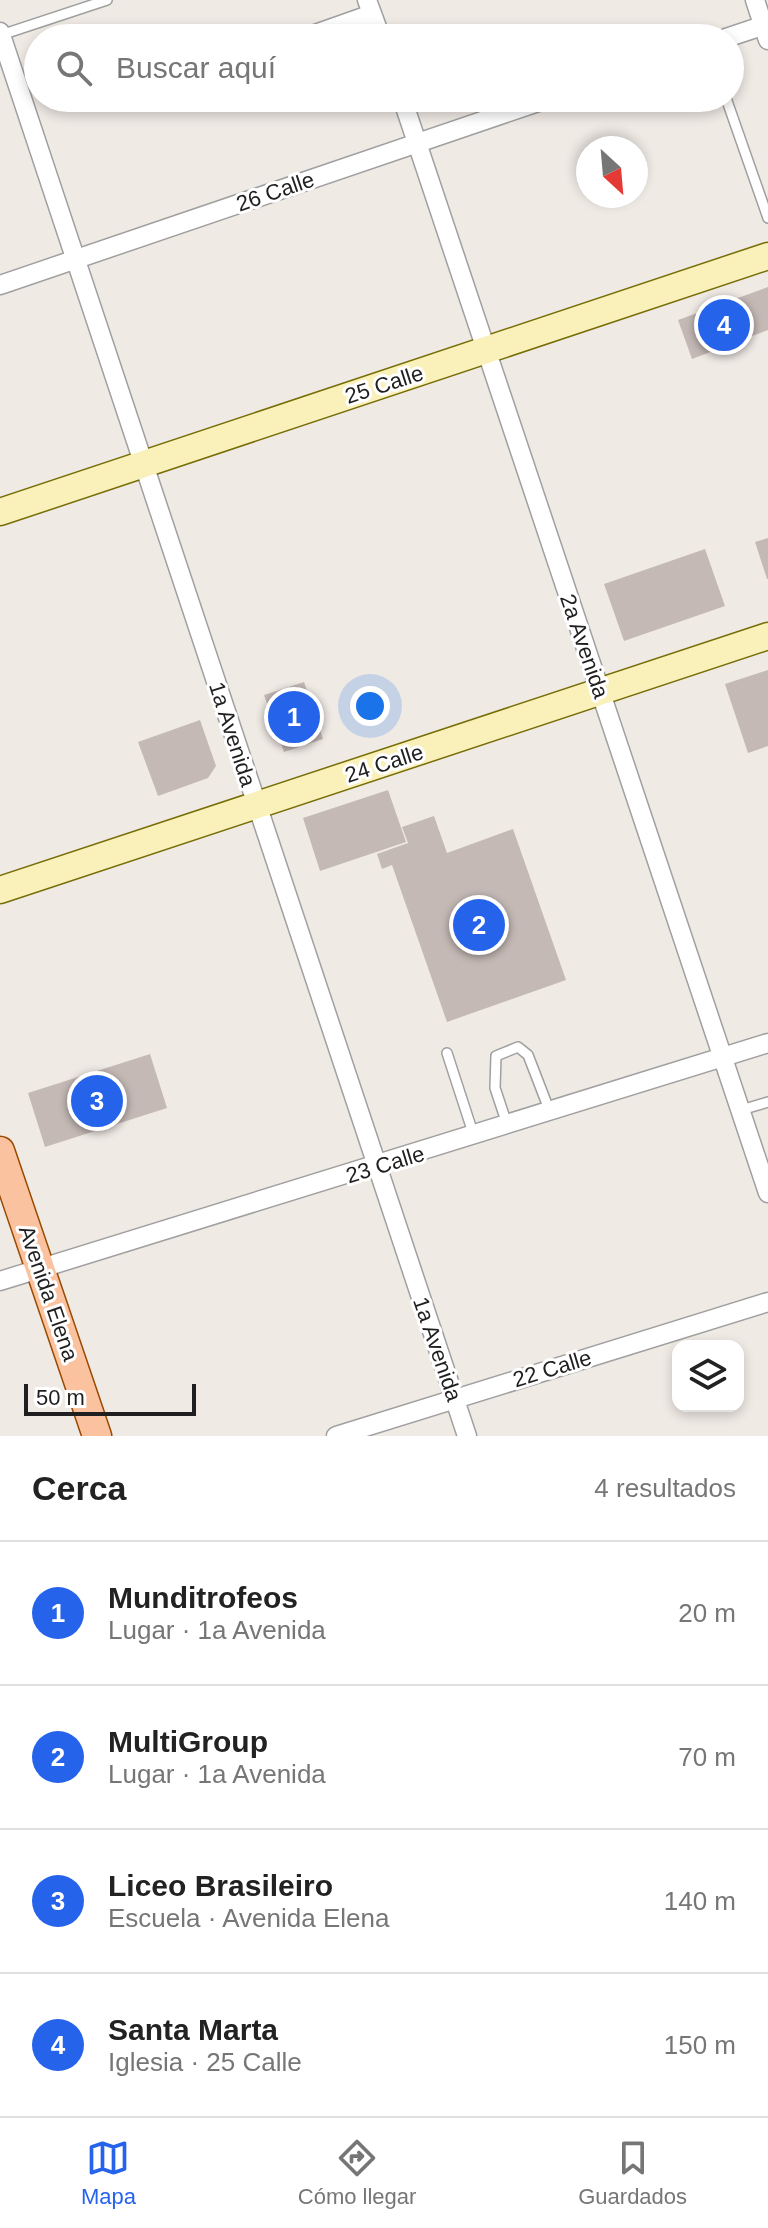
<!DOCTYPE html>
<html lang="es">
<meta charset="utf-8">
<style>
:root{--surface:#fff;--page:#f6f6f6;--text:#222;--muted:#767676;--line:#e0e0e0;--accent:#2563eb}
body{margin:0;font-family:Helvetica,sans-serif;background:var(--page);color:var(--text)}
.controls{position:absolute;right:24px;bottom:24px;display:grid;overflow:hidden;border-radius:16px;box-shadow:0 4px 12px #0003}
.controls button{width:72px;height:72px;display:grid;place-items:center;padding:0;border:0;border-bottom:2px solid var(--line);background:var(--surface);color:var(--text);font:40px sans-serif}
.compass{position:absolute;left:576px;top:136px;width:72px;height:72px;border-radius:50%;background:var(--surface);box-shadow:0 4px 12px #0003;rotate:154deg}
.scale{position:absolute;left:24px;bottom:20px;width:172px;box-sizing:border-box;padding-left:8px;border:4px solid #1f1f1f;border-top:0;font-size:22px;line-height:28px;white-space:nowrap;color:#1f1f1f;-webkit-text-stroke:6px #fff;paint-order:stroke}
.you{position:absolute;left:370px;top:706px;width:28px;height:28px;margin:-20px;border:6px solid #fff;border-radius:50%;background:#1a73e8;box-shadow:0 0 0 12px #1a73e833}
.badge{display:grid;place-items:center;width:52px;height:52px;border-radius:50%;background:var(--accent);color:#fff;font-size:26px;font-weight:700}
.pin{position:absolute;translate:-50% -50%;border:4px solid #fff;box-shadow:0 2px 8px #0006}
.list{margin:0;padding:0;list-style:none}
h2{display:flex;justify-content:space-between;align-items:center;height:104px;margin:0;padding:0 32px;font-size:34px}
h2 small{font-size:26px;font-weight:400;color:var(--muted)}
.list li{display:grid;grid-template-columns:52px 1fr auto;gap:24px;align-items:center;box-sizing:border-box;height:144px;padding:0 32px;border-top:2px solid var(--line)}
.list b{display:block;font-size:30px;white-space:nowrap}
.list p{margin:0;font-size:26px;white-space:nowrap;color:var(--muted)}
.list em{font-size:26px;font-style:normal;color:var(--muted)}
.icon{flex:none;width:44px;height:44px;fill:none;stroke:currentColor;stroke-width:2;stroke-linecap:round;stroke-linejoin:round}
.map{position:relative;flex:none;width:768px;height:1436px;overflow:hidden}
.search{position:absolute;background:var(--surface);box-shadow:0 4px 12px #0003;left:24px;right:24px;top:24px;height:88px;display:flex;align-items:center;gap:20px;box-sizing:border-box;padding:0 28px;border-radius:44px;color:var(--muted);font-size:30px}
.sheet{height:680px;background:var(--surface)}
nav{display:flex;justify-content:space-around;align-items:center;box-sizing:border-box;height:112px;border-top:2px solid var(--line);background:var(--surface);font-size:22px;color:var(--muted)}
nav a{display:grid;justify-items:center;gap:4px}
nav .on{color:var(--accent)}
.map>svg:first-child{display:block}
.building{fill:#c4b9b5}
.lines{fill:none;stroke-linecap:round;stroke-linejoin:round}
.lane-casing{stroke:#a0a0a0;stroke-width:12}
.street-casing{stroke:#a0a0a0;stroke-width:21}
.secondary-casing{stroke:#776d06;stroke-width:29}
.primary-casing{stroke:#994a01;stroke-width:31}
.lane{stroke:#fff;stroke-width:9}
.street{stroke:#fff;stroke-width:18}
.secondary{stroke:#f9f0ba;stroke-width:26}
.primary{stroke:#fbc29f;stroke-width:28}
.labels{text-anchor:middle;stroke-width:6;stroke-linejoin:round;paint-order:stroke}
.street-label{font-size:22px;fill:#1f1f1f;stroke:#fff}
</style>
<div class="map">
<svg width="768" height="1436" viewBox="0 0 768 1436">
<rect width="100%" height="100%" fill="#f0eae5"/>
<path class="building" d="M768,287V330L692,359L678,320Z
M768,538V579H767L755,542Z
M705,549L725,606L624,641L604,584Z
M768,670V746L748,753L725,684Z
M304,682L323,739L284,752L264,695Z
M200,720L216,766L208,778L158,796L138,742Z
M388,790L406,842L320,871L303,818Z
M434,816L447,853L513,829L566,980L447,1022L392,865L382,869L377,854L408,843L402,827Z
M150,1054L167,1108L45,1147L28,1093Z"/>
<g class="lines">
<defs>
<path id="lane" d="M1,35L107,0
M726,98L768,218
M447,1053L474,1136
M741,1110L768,1102
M507,1124L495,1088L496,1056L518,1047L528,1055L550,1112"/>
<path id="street" d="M367,0L381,38
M755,0L768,40
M0,32L467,1436
M304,38L372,14
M726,38L768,24
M402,98L768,1193
M0,285L550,98
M0,1281L768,1043
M336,1436L768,1302"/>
<path id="secondary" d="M0,512L768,256
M0,890L768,636"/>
<path id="primary" d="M0,1151L97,1436"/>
</defs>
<use href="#lane" class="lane-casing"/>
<use href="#street" class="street-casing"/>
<use href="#secondary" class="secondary-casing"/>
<use href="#primary" class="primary-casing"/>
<use href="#lane" class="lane"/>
<use href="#street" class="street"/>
<use href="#secondary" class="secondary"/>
<use href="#primary" class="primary"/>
</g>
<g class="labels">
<g class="street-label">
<text transform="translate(275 191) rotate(-19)" y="8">26 Calle</text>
<text transform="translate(384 384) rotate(-18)" y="8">25 Calle</text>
<text transform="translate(585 646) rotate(71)" y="8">2a Avenida</text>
<text transform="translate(233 734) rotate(72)" y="8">1a Avenida</text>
<text transform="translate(384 763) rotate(-18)" y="8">24 Calle</text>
<text transform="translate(385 1164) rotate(-17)" y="8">23 Calle</text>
<text transform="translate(49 1293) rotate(71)" y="8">Avenida Elena</text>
<text transform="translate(438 1349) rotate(71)" y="8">1a Avenida</text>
<text transform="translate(552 1368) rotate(-17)" y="8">22 Calle</text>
</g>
</g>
</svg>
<div class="controls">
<button><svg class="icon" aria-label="layers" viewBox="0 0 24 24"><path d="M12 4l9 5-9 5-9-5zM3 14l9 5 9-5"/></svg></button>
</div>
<svg class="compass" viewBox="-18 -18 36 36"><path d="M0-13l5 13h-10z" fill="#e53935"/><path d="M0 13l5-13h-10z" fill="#767676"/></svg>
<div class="scale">50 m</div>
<div class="you"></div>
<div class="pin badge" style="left:294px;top:717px">1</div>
<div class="pin badge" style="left:479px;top:925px">2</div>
<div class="pin badge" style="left:97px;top:1101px">3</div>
<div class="pin badge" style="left:724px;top:325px">4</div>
<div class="search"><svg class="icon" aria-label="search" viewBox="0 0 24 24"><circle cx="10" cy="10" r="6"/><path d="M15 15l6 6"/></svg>Buscar aquí</div>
</div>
<section class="sheet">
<h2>Cerca<small>4 resultados</small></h2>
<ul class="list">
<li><span class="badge">1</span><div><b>Munditrofeos</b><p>Lugar · 1a Avenida</p></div><em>20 m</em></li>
<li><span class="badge">2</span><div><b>MultiGroup</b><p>Lugar · 1a Avenida</p></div><em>70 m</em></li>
<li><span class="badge">3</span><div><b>Liceo Brasileiro</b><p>Escuela · Avenida Elena</p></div><em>140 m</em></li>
<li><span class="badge">4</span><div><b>Santa Marta</b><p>Iglesia · 25 Calle</p></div><em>150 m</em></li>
</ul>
</section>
<nav>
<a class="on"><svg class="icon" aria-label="map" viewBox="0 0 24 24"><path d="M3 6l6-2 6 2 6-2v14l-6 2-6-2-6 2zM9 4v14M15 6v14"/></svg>Mapa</a>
<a><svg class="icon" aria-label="directions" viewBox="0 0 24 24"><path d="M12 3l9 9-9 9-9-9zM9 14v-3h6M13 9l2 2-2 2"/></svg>Cómo llegar</a>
<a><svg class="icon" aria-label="saved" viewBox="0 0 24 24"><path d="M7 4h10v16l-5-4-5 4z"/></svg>Guardados</a>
</nav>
